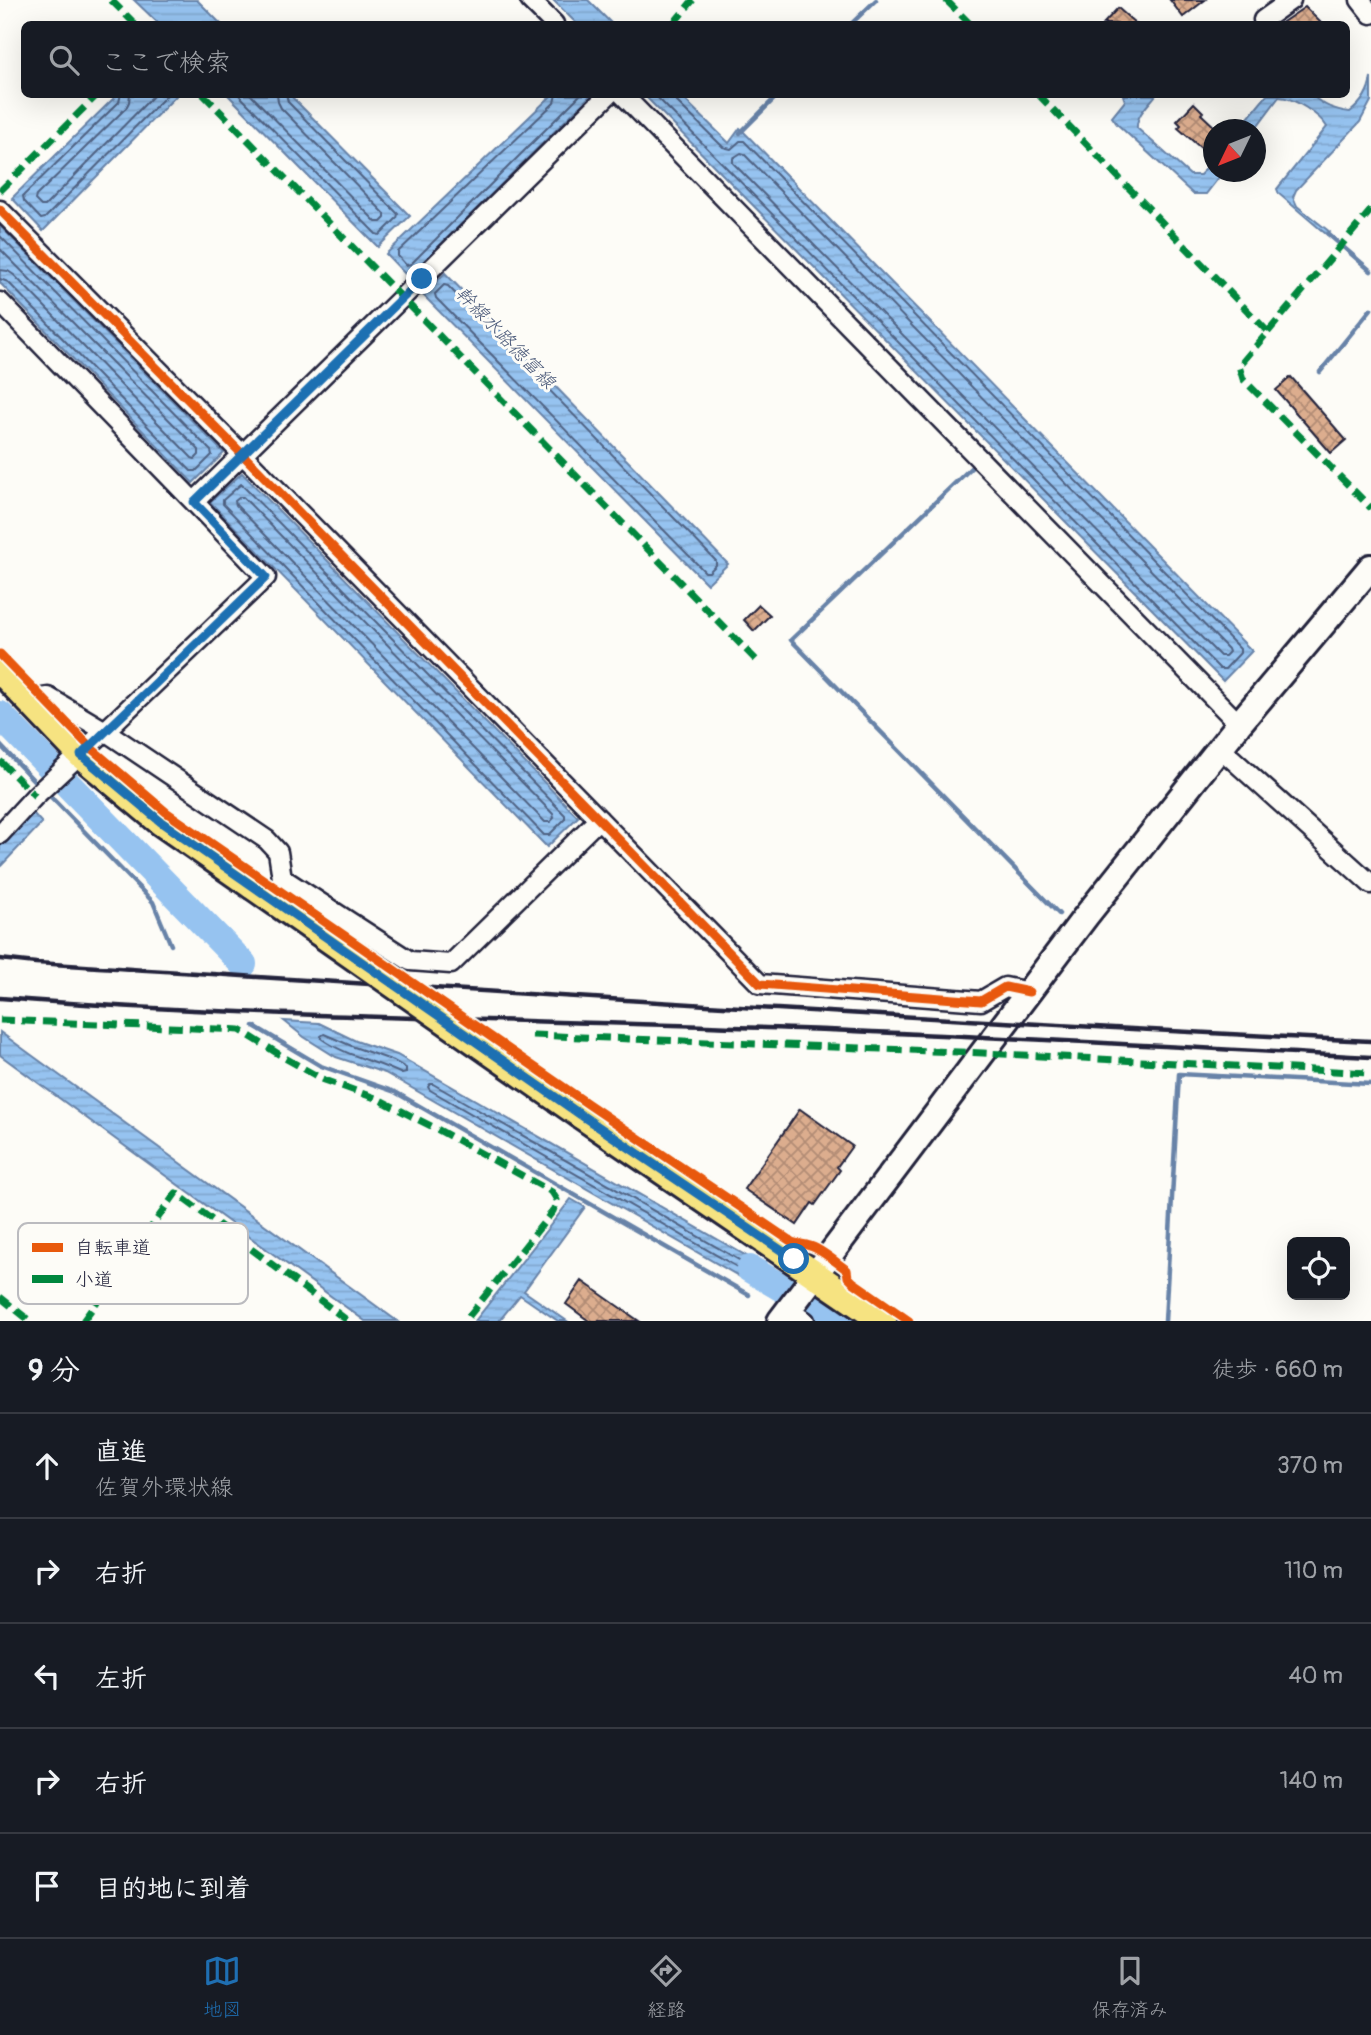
<!DOCTYPE html>
<html lang="ja">
<meta charset="utf-8">
<style>
:root{--surface:#171b24;--page:#242831;--text:#f1f3f6;--muted:#9ea1a6;--line:#363941;--accent:#1f6fb2}
body{margin:0;font-family:Pangolin,"Klee One",sans-serif;background:var(--page);color:var(--text)}
.controls{position:absolute;right:21px;bottom:21px;display:grid;overflow:hidden;border-radius:10px;box-shadow:0 7px 28px #0002}
.controls button{width:63px;height:63px;display:grid;place-items:center;padding:0;border:0;border-bottom:2px solid var(--line);background:var(--surface);color:var(--text);font:35px sans-serif}
.compass{position:absolute;left:1203px;top:119px;width:63px;height:63px;border-radius:50%;background:var(--surface);box-shadow:0 7px 28px #0002;rotate:227deg}
.stop{position:absolute;width:21px;height:21px;margin:-16px;border:5px solid #1f6fb2;border-radius:50%;background:#fff}
.stop.end{background:#1f6fb2;border-color:#fff;box-shadow:0 2px 7px #0008}
.list{margin:0;padding:0;list-style:none}
h2{display:flex;justify-content:space-between;align-items:center;height:91px;margin:0;padding:0 28px;font-size:30px}
h2 small{font-size:23px;font-weight:400;color:var(--muted)}
.list li{display:grid;grid-template-columns:46px 1fr auto;gap:21px;align-items:center;box-sizing:border-box;height:105px;padding:0 28px;border-top:2px solid var(--line)}
.list b{display:block;font-size:26px;white-space:nowrap}
.list p{margin:0;font-size:23px;white-space:nowrap;color:var(--muted)}
.list em{font-size:23px;font-style:normal;color:var(--muted)}
.icon{flex:none;width:38px;height:38px;fill:none;stroke:currentColor;stroke-width:2;stroke-linecap:round;stroke-linejoin:round}
.map{position:relative;flex:none;width:1371px;height:1321px;overflow:hidden}
.search{position:absolute;background:var(--surface);box-shadow:0 7px 28px #0002;left:21px;right:21px;top:21px;height:77px;display:flex;align-items:center;gap:18px;box-sizing:border-box;padding:0 24px;border-radius:10px;color:var(--muted);font-size:26px}
.sheet{height:616px;background:var(--surface)}
nav{display:flex;justify-content:space-around;align-items:center;box-sizing:border-box;height:98px;border-top:2px solid var(--line);background:var(--surface);font-size:19px;color:var(--muted)}
nav a{display:grid;justify-items:center;gap:4px}
nav .on{color:var(--accent)}
.map>svg:first-child{display:block}
.water{fill:url(#water-rules);stroke:#6883a8;stroke-width:2}
.lines{fill:none;stroke-linecap:round;stroke-linejoin:round}
.shore{stroke:#506283;stroke-width:2}
.stream{stroke:#6883a8;stroke-width:4.5}
.river{stroke:#96c3f0;stroke-width:28}
.building{fill:url(#building-cross-hatch);stroke:#22223b;stroke-width:2}
.street-casing{stroke:#22223b;stroke-width:23}
.secondary-casing{stroke:#22223b;stroke-width:30}
.primary-casing{stroke:#22223b;stroke-width:32}
.street{stroke:#fdfcf7;stroke-width:18}
.secondary{stroke:#fdfcf7;stroke-width:24}
.primary{stroke:#f6e381;stroke-width:26}
.rail{stroke:#22223b;stroke-width:4.5}
.primary-bridge-casing{stroke:#22223b;stroke-width:32;stroke-linecap:butt}
.primary-bridge{stroke:#f6e381;stroke-width:26}
.quiet{stroke:#00873e;stroke-width:7;stroke-dasharray:14 7;stroke-linecap:butt}
.cycleway-casing{stroke:#fdfcf7;stroke-width:13}
.cycleway{stroke:#e8590c;stroke-width:9}
.route{stroke:#1f6fb2;stroke-width:9}
.labels{text-anchor:middle;stroke-width:6;stroke-linejoin:round;paint-order:stroke}
.water-label{font-size:19px;font-style:italic;fill:#4b5a7a;stroke:#fdfcf7}
.key{fill:#fdfcf7;stroke:#bbbbbf;stroke-width:2}
.key-label{font-size:19px;fill:#22223b}
</style>
<div class="map">
<svg width="1371" height="1321" viewBox="0 0 1371 1321">
<defs>
<pattern id="water-rules" width="6" height="5" patternUnits="userSpaceOnUse" patternTransform="scale(1.75)"><rect width="6" height="5" fill="#96c3f0"/><path d="M0 2.5h6" fill="none" stroke="#81a7cf"/></pattern>
<pattern id="building-cross-hatch" width="8" height="8" patternUnits="userSpaceOnUse" patternTransform="scale(1.75)"><rect width="8" height="8" fill="#dcad8e"/><path d="M0 0l8 8M0 8l8-8" fill="none" stroke="#b28c75"/></pattern>
</defs>
<rect width="100%" height="100%" fill="#fdfcf7"/>
<filter id="ink" filterUnits="userSpaceOnUse"><feTurbulence type="fractalNoise" baseFrequency=".0143" numOctaves="2"/><feDisplacementMap in="SourceGraphic" scale="14" xChannelSelector="R" yChannelSelector="G"/><feConvolveMatrix kernelMatrix="1 2 1 2 8 2 1 2 1" color-interpolation-filters="sRGB"/></filter>
<g filter="url(#ink)">
<path class="water" d="M134,0H197L221,24H159Z
M553,0H588L612,24H577Z
M1371,77V101L1360,122L1296,190L1293,197L1297,206L1330,232L1327,235L1279,194L1277,189L1327,127C1320,115 1293,97 1279,97L1255,129H1239L1267,95H1312C1323,106 1335,110 1350,112C1362,103 1369,92 1371,77Z
M117,95H177L43,231L12,198Z
M228,95H290L410,216L378,247Z
M552,95H591L408,277L386,254Z
M644,95H680L729,143L740,128L1252,651L1223,681Z
M1123,95H1156C1149,104 1136,115 1137,128L1190,175H1200L1213,161L1214,172H1223L1206,194H1193L1117,124L1112,117L1125,101Z
M0,226L224,453L193,483L0,283Z
M445,273L728,564L707,584L423,295Z
M242,473L578,817L547,847L210,502Z
M33,813L42,823L0,867V840Z
M284,1021L319,1023L356,1041L397,1055L783,1277L782,1288L775,1297L403,1083L385,1073L336,1057L304,1037Z
M0,1032L397,1321H365L0,1055Z
M571,1199L585,1207L524,1291L567,1321H558L520,1295L499,1321H475Z
M826,1302L857,1321H816L806,1315L812,1307Z"/>
<g class="lines">
<path class="shore" d="M121,94L119,102L23,196L24,201L41,219L45,218L168,94
M130,94L129,102L126,108L36,196L35,200L41,206H45L155,94
M238,94L376,234L380,235L397,218L398,214L288,102L286,94
M250,94L376,222H381L385,218V214L281,108L278,102L277,94
M556,94L554,103L398,252V256L406,265L411,264L581,94
M654,94L1220,669H1225L1240,653V649L744,141H740L731,149L723,147L677,102L675,94
M741,153L744,154L1228,649L1229,652L1225,656H1220L733,163V158Z
M0,236L211,451L212,455L196,471H191L8,282L0,279
M0,249L199,450V455L195,459L192,458L14,275L8,271L0,270
M444,285L448,286L716,561V565L709,572H705L436,298L435,294Z
M241,484L565,815V819L549,835H544L223,504V500Z
M240,497H243L553,814L554,818L550,822H545L236,505L235,501Z
M324,1034L354,1047L394,1061L406,1068V1073L402,1074C376,1061 346,1056 322,1039L321,1036Z
M430,1084H433L774,1280L775,1285L770,1286L430,1090L428,1087Z"/>
<path class="stream" d="M851,24L876,0
M740,133L779,94
M1328,234L1371,271
M1320,372L1371,309
M973,466L791,640L1059,914
M0,745L40,787
M47,793L153,902L171,945
M254,1026L321,1066L395,1092L749,1295
M1165,1321L1179,1074L1371,1084"/>
<path class="river" d="M0,715L243,964
M750,1269L838,1321"/>
</g>
<path class="building" d="M1170,0H1205L1183,17Z
M1305,7L1322,24H1280Z
M1118,8L1136,24H1103Z
M1194,103L1203,112L1201,114L1218,130H1214V134L1201,148L1178,128L1181,125L1177,121Z
M1291,377L1346,440L1331,453L1276,390Z
M759,605L770,615L754,631L744,620Z
M800,1109L852,1146L837,1167L840,1170L815,1205L812,1203L797,1225L744,1189Z
M582,1281L639,1321H589L566,1304Z"/>
<g class="lines">
<defs>
<path id="street" d="M530,0L554,24
M1360,0L1371,14
M1263,20L1291,0
M622,94L1239,724
M0,210L243,455L760,984L981,1001L1005,987L1029,992
M0,302L194,502
M28,700L48,697L105,731L266,577L194,502L609,94
M1220,748L1371,884
M0,834L35,796L105,731L267,840L278,852L282,878L410,961L451,964L599,819
M788,1310L805,1321"/>
<path id="secondary" d="M780,1321L1086,916L1239,724L1371,567"/>
<path id="primary" d="M0,670L81,755L161,822L253,886
M581,1115L883,1321"/>
</defs>
<use href="#street" class="street-casing"/>
<use href="#secondary" class="secondary-casing"/>
<use href="#primary" class="primary-casing"/>
<use href="#street" class="street"/>
<use href="#secondary" class="secondary"/>
<use href="#primary" class="primary"/>
<path class="rail" d="M0,959L36,963C481,991 926,1020 1371,1041
M0,998C266,1019 533,1019 799,1029C990,1036 1181,1047 1371,1057"/>
<defs>
<path id="primary-bridge" d="M253,886L581,1115"/>
</defs>
<use href="#primary-bridge" class="primary-bridge-casing"/>
<use href="#primary-bridge" class="primary-bridge"/>
<path class="quiet" d="M111,0L135,24
M946,0L970,24
M673,24L693,0
M203,94L760,664
M1038,94L1268,332L1239,366L1243,379L1371,508
M0,191L98,94
M1268,332L1371,210
M0,761L35,796
M0,1020L240,1030L285,1058L322,1079L378,1099L435,1128L552,1192L557,1200L553,1211L465,1321
M532,1035L983,1053L1371,1073
M0,1297L30,1321
M83,1321L176,1193L348,1321"/>
<defs>
<path id="cycleway" d="M0,210L243,455L760,984L981,1001L1005,987L1029,992
M0,654L92,749L166,812L588,1104L792,1242C799,1244 804,1244 810,1246C820,1248 838,1264 847,1270L848,1277L853,1282L909,1321"/>
</defs>
<use href="#cycleway" class="cycleway-casing"/>
<use href="#cycleway" class="cycleway"/>
</g>
</g>
<g class="lines" filter="url(#ink)">
<path class="route" d="M422,279L194,502L266,577L81,755L161,822L581,1115L794,1259"/>
</g>
<g class="labels">
<g class="water-label">
<text transform="translate(506 337) rotate(46)" y="7">幹線水路徳富線</text>
</g>
</g>
<rect x="18" y="1223" width="230" height="81" rx="10" class="key"/>
<rect x="32" y="1243" width="31" height="9" fill="#e8590c"/>
<rect x="32" y="1275" width="31" height="8" fill="#00873e"/>
<g class="key-label">
<text x="75" y="1254">自転車道</text>
<text x="75" y="1286">小道</text>
</g>
</svg>
<div class="controls">
<button><svg class="icon" aria-label="locate" viewBox="0 0 24 24"><circle cx="12" cy="12" r="6"/><path d="M12 2v4M12 18v4M2 12h4M18 12h4"/></svg></button>
</div>
<svg class="compass" viewBox="-18 -18 36 36"><path d="M0-13l5 13h-10z" fill="#e53935"/><path d="M0 13l5-13h-10z" fill="#9ea1a6"/></svg>
<div class="stop" style="left:794px;top:1259px"></div>
<div class="stop end" style="left:422px;top:279px"></div>
<div class="search"><svg class="icon" aria-label="search" viewBox="0 0 24 24"><circle cx="10" cy="10" r="6"/><path d="M15 15l6 6"/></svg>ここで検索</div>
</div>
<section class="sheet">
<h2>9 分<small>徒歩 · 660 m</small></h2>
<ul class="list">
<li><svg class="icon" aria-label="ahead" viewBox="0 0 24 24"><path d="M12 20V5M6 11l6-6 6 6"/></svg><div><b>直進</b><p>佐賀外環状線</p></div><em>370 m</em></li>
<li><svg class="icon" aria-label="right" viewBox="0 0 24 24"><path d="M7 20v-9h11M14 6l5 5-5 5"/></svg><div><b>右折</b></div><em>110 m</em></li>
<li><svg class="icon" aria-label="left" viewBox="0 0 24 24"><path d="M17 20v-9H6M10 6l-5 5 5 5"/></svg><div><b>左折</b></div><em>40 m</em></li>
<li><svg class="icon" aria-label="right" viewBox="0 0 24 24"><path d="M7 20v-9h11M14 6l5 5-5 5"/></svg><div><b>右折</b></div><em>140 m</em></li>
<li><svg class="icon" aria-label="arrive" viewBox="0 0 24 24"><path d="M6 21V4h12l-3 4 3 4H6"/></svg><div><b>目的地に到着</b></div></li>
</ul>
</section>
<nav>
<a class="on"><svg class="icon" aria-label="map" viewBox="0 0 24 24"><path d="M3 6l6-2 6 2 6-2v14l-6 2-6-2-6 2zM9 4v14M15 6v14"/></svg>地図</a>
<a><svg class="icon" aria-label="directions" viewBox="0 0 24 24"><path d="M12 3l9 9-9 9-9-9zM9 14v-3h6M13 9l2 2-2 2"/></svg>経路</a>
<a><svg class="icon" aria-label="saved" viewBox="0 0 24 24"><path d="M7 4h10v16l-5-4-5 4z"/></svg>保存済み</a>
</nav>
